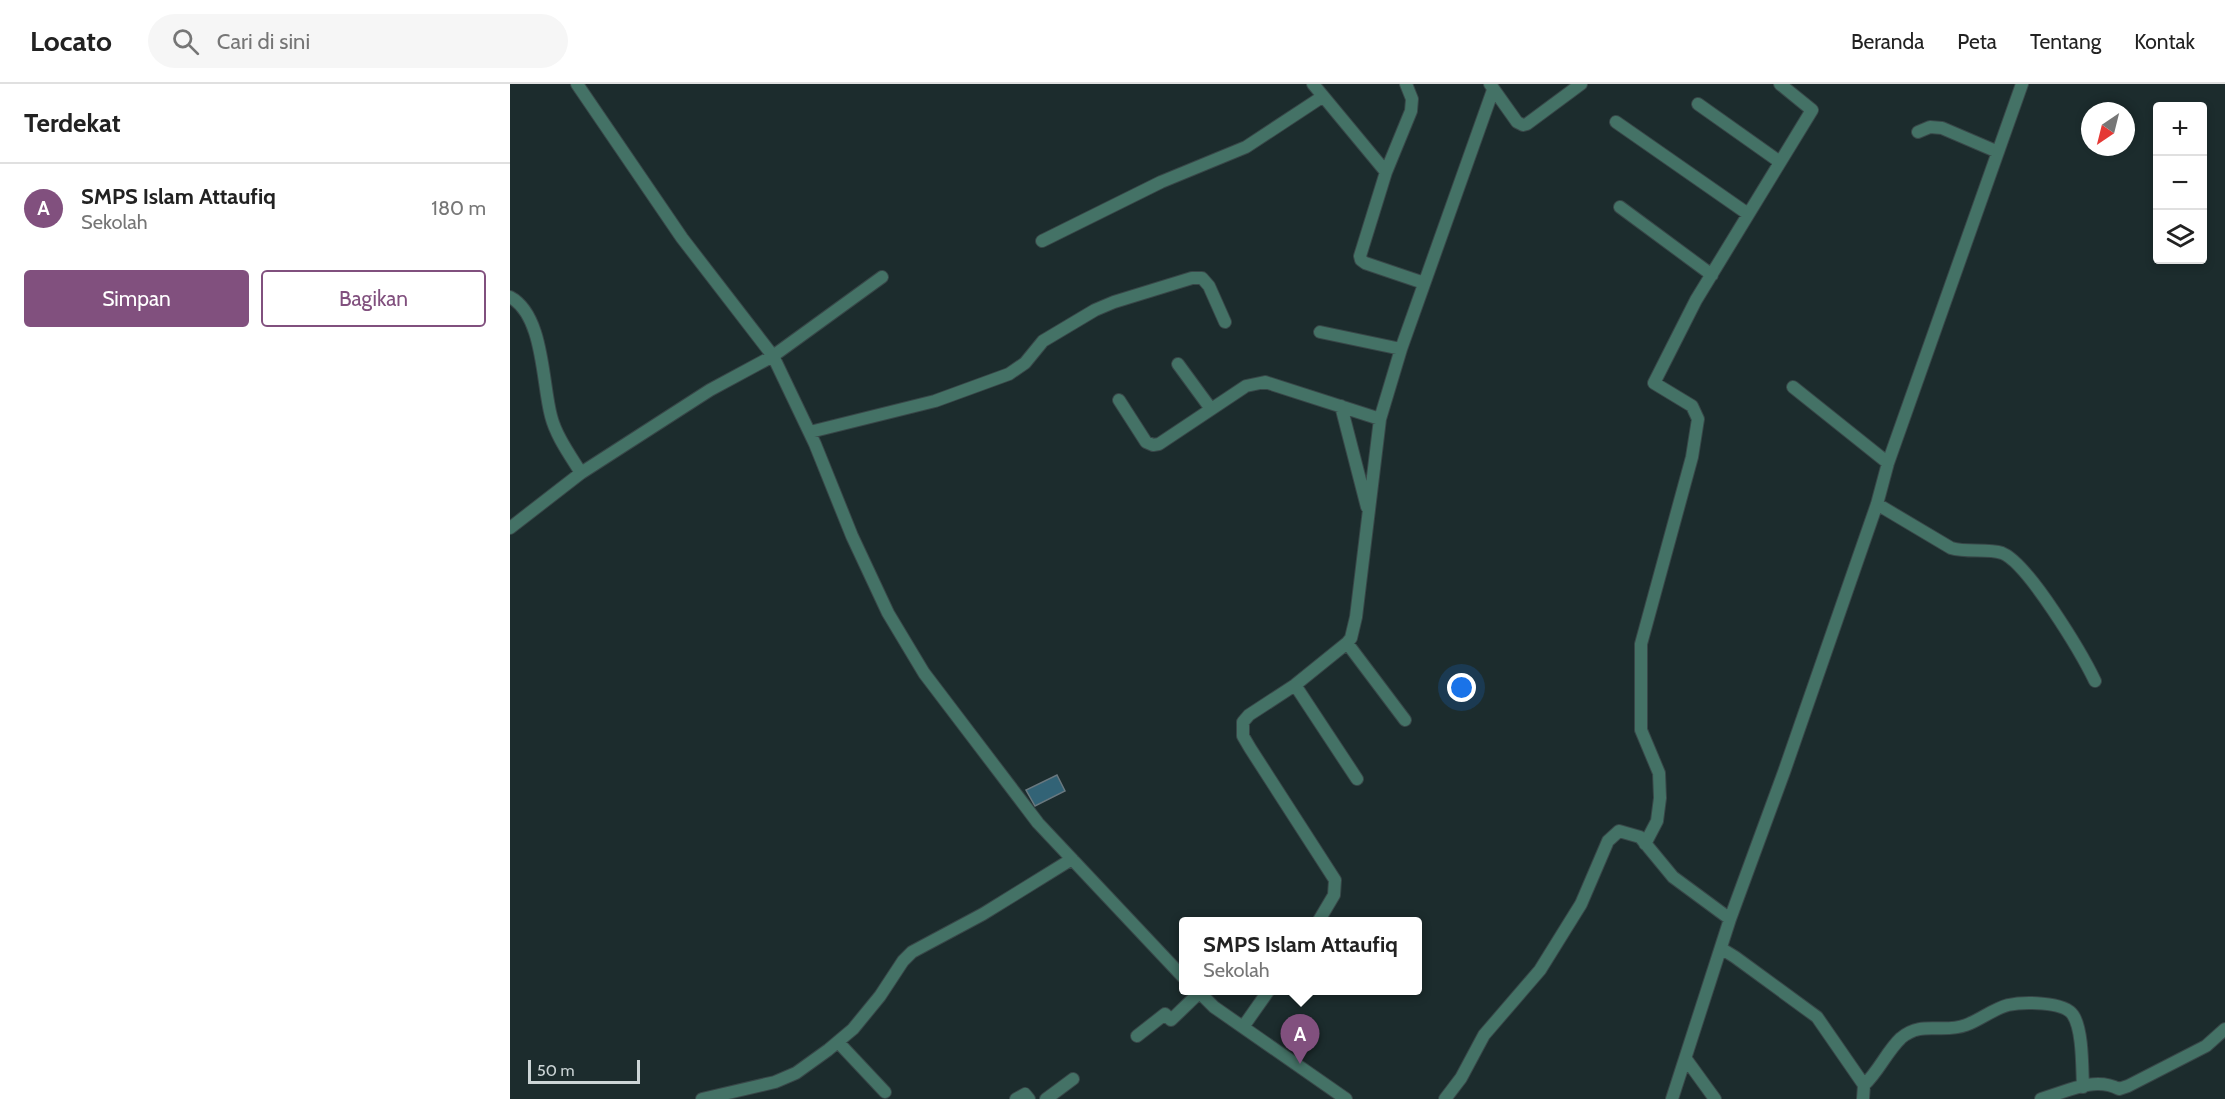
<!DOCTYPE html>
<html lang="id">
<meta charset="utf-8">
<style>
:root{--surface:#fff;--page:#f6f6f6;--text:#222;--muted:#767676;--line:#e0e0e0;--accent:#81507e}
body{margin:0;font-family:Cabin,sans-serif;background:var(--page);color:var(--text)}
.controls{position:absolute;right:18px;top:18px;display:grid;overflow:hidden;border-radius:6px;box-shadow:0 3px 9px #0003}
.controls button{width:54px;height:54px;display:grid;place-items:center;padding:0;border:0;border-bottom:2px solid var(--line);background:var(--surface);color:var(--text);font:30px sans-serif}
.compass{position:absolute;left:1571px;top:18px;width:54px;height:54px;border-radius:50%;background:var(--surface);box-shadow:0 3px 9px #0003;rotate:215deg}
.scale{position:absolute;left:18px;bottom:15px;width:112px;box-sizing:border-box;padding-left:6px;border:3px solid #ccd5d6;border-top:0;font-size:16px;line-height:21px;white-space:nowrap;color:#ccd5d6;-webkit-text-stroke:4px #1c2c2d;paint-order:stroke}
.you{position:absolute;left:952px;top:604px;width:21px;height:21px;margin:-15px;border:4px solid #fff;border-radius:50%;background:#1a73e8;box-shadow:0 0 0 9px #1a73e833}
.badge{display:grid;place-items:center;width:39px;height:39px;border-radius:50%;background:var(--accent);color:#fff;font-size:20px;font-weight:700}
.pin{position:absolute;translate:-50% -50px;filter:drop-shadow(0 2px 3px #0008)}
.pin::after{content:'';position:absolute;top:32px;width:21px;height:18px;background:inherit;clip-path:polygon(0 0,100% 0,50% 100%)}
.popup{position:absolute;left:669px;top:833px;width:243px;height:78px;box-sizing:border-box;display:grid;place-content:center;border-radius:6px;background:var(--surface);filter:drop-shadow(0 2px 4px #0005);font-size:20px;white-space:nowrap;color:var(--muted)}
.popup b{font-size:22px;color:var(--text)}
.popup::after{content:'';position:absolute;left:50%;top:100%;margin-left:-12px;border:12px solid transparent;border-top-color:var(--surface)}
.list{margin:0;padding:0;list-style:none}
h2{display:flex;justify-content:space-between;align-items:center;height:78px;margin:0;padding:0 24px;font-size:26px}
h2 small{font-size:20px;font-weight:400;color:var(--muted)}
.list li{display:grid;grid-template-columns:39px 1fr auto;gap:18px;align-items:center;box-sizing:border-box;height:90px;padding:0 24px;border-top:2px solid var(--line)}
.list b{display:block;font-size:22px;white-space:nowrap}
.list p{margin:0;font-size:20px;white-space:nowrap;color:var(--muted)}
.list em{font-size:20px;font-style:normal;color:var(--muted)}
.actions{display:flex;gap:12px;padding:18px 24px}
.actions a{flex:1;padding:14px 0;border:2px solid var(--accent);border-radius:6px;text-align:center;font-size:21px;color:var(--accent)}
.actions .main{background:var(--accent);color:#fff}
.icon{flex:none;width:33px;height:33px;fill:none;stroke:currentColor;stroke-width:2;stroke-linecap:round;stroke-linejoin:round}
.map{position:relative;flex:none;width:1715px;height:1015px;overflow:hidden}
header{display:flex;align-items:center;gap:36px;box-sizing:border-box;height:84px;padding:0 30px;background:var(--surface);border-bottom:2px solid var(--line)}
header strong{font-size:28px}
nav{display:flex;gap:33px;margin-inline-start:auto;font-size:21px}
.search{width:420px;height:54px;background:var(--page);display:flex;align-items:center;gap:15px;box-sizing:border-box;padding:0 21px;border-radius:33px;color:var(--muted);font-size:22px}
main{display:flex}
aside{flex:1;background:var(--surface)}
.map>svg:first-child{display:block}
.building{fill:#326376;stroke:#69787f;stroke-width:1.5}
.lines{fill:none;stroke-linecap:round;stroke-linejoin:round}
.street-casing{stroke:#384748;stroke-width:14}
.street{stroke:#447266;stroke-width:12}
</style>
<header>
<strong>Locato</strong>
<div class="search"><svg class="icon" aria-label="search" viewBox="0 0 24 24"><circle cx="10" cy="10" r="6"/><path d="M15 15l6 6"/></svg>Cari di sini</div>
<nav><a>Beranda</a><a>Peta</a><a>Tentang</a><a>Kontak</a></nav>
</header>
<main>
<aside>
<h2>Terdekat<small></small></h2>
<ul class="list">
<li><span class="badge">A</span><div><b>SMPS Islam Attaufiq</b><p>Sekolah</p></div><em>180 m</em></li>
</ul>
<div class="actions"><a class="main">Simpan</a><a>Bagikan</a></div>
</aside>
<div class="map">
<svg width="1715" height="1015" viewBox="0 0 1715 1015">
<rect width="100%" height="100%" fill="#1c2c2d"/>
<path class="building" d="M547,691L555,707L525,722L516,706Z"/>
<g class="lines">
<defs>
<path id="street" d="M67,0L172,154L263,272L372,193
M803,0L876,88
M896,0L902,15L901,27L876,88L850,172L851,176L855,179L914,199
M980,0L1007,38L1013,41L1017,40L1071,0
M1188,20L1270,78
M1106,38L1238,130
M1408,48L1420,43L1432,44L1488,68
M1110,123L1202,191
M532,157L651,98L736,63L812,13
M0,213C34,231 32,299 41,332C46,352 60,371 71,389
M810,248L891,265
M668,280L701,325
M1283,303L1378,379
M609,316L636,358L643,361L649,360L736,302L755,298L870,335
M831,322L857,423
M300,348L425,317L499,290L515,279L533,257L585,226L604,218L682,194H692L699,202L715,238
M1367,420L1441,464C1457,469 1477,464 1492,469C1518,479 1572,570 1585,597
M0,444L71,389L200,306L263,272L305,360L342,452L378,529L414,589L528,739L673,893
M837,559L895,636
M785,601L847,695
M1135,760L1147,737L1150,714L1149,689L1131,646V560L1182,373L1188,335L1182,322L1144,299L1186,216L1302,26L1270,0
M808,838L824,811L825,796L740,664L733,652V638L739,631L785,601L837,559L841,554L846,533L870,335L891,265L983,6
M1212,865L1225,873L1307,933L1354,1001L1353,1015
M687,906L704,923L836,1015
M733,943L759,906
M627,952L655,930L661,936L689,909
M328,958L375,1008
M1176,975L1205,1015
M1354,1001C1369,987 1377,967 1391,954C1412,936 1432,950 1456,941C1470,936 1483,925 1498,921C1512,918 1554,917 1563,931C1573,946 1572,984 1573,1003
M192,1015L265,998L286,989L318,966L343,945L370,912L393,877L402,868L473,830L562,775
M506,1015L515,1010L519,1015
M536,1015L563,995
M935,1015L951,994L974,951L1030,886L1071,820L1098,757L1109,747L1130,753L1163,793L1220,835
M1162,1015L1220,835L1274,688L1367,420L1378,379L1512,0
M1531,1015C1556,1008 1584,992 1609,1005L1618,1002L1696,962L1715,945"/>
</defs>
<use href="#street" class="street-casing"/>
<use href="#street" class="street"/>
</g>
</svg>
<div class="controls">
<button>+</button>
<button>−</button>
<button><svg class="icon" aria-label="layers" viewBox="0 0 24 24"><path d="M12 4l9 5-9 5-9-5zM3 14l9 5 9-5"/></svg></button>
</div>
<svg class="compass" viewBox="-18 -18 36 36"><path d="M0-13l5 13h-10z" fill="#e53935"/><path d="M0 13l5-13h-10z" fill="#767676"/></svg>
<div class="scale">50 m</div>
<div class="you"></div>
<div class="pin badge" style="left:790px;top:980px">A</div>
<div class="popup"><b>SMPS Islam Attaufiq</b>Sekolah</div>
</div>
</main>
